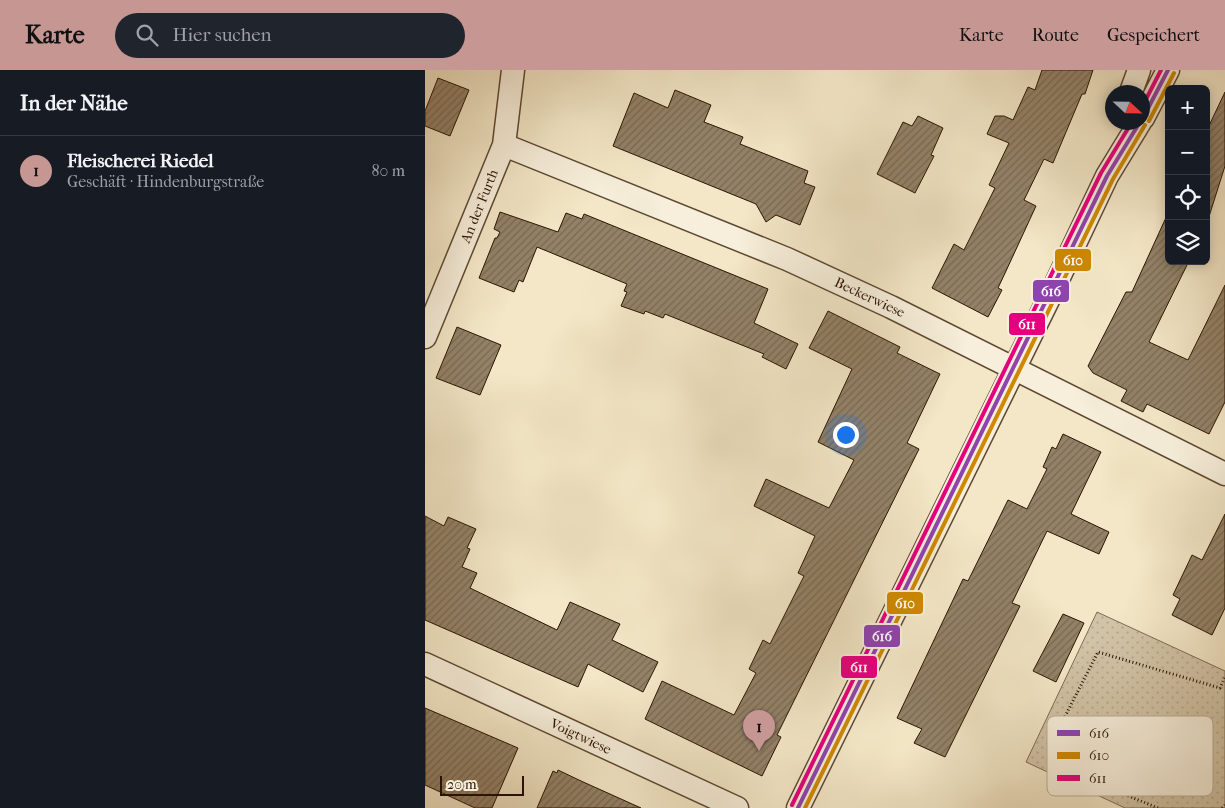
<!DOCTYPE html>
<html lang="de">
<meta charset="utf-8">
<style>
:root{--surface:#171b24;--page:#20242c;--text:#f1f3f6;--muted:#9ea1a6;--line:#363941;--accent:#c59692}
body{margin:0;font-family:"IM FELL French Canon",serif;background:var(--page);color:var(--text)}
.controls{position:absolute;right:15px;top:15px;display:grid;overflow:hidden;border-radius:8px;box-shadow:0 2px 12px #0003}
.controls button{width:45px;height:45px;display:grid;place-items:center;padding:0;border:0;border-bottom:1px solid var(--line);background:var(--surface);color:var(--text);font:25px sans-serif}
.compass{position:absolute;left:680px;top:15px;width:45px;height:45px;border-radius:50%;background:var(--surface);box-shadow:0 2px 12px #0003;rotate:112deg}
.scale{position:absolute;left:15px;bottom:12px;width:84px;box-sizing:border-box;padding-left:5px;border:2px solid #2c1402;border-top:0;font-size:14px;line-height:18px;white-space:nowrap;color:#2c1402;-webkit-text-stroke:4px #f7efdb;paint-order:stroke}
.you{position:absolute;left:420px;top:364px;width:18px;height:18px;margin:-12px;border:4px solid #fff;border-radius:50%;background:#1a73e8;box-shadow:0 0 0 8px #1a73e833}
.badge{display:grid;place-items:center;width:32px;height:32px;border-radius:50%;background:var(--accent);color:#111;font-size:16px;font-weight:700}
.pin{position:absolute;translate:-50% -41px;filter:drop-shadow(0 1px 2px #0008)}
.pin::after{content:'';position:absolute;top:26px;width:18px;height:15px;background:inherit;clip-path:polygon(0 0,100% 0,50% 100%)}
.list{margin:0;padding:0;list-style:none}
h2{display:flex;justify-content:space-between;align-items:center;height:65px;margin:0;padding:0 20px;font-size:21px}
h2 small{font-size:16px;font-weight:400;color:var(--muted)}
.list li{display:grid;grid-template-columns:32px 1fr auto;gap:15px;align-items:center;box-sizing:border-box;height:70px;padding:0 20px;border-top:1px solid var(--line)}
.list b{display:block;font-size:19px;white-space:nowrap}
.list p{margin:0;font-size:16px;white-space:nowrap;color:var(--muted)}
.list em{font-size:16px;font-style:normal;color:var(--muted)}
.icon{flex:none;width:28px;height:28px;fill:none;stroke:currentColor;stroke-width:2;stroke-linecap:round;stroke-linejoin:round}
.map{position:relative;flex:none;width:800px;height:738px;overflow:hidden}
header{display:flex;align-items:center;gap:30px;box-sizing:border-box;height:70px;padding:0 25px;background:var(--accent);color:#111}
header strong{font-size:24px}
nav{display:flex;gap:28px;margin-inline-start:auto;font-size:18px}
.search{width:350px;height:45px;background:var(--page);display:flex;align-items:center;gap:12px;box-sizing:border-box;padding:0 18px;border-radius:28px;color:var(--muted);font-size:19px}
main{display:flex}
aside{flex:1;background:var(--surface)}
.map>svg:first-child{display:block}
.grass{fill:url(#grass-dots);stroke:#7e6c54}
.building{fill:url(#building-hatch);stroke:#2c1402}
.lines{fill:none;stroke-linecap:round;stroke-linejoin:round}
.street-casing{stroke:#5e4933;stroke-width:25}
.path{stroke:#2c1402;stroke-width:3;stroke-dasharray:1 2.5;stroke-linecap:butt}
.street{stroke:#f7efdb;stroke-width:22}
.bus-1-casing{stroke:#f7efdb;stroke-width:8}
.bus-2-casing{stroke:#f7efdb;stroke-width:8}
.bus-3-casing{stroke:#f7efdb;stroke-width:8}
.bus-1{stroke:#8e44ad;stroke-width:4}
.bus-2{stroke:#ce8900;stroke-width:4}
.bus-3{stroke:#e5007d;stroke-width:4}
.labels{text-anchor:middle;stroke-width:4;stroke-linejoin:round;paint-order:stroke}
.street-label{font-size:14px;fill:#2c1402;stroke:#f7efdb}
.key{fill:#f7efdb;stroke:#baad9a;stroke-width:1}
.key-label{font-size:14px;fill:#2c1402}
.line-badge{stroke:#f7efdb;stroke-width:2}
.badge-label{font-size:14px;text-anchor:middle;font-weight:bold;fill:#fff}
</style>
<header>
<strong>Karte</strong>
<div class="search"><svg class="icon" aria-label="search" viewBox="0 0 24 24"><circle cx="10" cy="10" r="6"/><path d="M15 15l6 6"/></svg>Hier suchen</div>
<nav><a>Karte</a><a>Route</a><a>Gespeichert</a></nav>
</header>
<main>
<aside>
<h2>In der Nähe<small></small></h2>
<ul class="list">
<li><span class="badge">1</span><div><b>Fleischerei Riedel</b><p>Geschäft · Hindenburgstraße</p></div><em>80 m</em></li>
</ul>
</aside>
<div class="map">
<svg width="800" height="738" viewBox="0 0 800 738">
<defs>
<pattern id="grass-dots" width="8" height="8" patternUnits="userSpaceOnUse" patternTransform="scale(1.25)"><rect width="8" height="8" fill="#d1c3a6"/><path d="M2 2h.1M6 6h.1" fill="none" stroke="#b4a78d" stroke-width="1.8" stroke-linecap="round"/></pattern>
<pattern id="building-hatch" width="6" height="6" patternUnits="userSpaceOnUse" patternTransform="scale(1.25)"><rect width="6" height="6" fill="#938268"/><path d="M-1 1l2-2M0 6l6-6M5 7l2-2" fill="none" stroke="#786953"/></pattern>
</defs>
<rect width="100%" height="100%" fill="#f3e7c7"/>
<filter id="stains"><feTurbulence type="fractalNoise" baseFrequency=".004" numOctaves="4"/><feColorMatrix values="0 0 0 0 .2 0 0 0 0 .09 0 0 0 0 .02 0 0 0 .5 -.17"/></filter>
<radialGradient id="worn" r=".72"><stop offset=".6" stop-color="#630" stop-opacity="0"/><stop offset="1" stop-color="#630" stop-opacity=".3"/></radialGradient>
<path class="grass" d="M672,542L800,601V738H700L601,692Z"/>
<path class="building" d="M617,0H668L660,24H657L628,93L619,89L599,130L611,136L581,201L573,218L577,220L563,247L507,218L529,174L539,180L570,118L564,115L584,73L562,64L570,46H579L588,50L603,17L610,20Z
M13,8L44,20L25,66L0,56V41Z
M250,20L286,35L279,52L318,67L315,74L383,101L379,113L390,117L375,155L351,145L341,152L331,134L188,76L209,23L243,38Z
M800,22V96L781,156V62Z
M493,46L518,58L506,85L509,86L490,123L452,104L478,52L487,56Z
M744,141V191H764L724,272L763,290L800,215V332L784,364L722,334L718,342L696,331L702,320L668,303L663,296L701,222H707Z
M75,142L133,162L141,143L157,149L159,144L343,219L329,253L373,274L361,299L337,287L339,284L240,244L238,248L220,241L219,244L196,236L202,222L199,221L202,214L112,177L98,212L94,210L89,222L54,208L70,168H72L75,162L69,159Z
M403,241L475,277L472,283L515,304L482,373L494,379L352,665L356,667L337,706L220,649L237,611L309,645L331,603L324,599L338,570L345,574L379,506L373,503L390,466L329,436L341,409L404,438L429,390L393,372L427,299L384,278Z
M32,257L76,275L55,325L11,308Z
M638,364L676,382L646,444L684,462L674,484L622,461L587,533L595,536L520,687L489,673L497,659L472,648L538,509L543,511L583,430L602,439L622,399L618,397L627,377L631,379Z
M800,444V538L787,565L747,545L755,529L748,525L767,485L777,490Z
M0,446L19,456L23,447L51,459L42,478L45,479L37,497L52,503L45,518L132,560L145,532L195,554L187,570L233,592L218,622L163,594L153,617L0,550Z
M638,544L659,553L631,612L608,601Z
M0,638L93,678L67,738H50L0,715Z
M133,700L156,711L216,738H112L128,701L132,703Z"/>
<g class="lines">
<defs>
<path id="street" d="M706,22L714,0
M718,48L743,0
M79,75L362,189L466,237L800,404
M0,267L79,75L88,0
M0,594L312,738
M373,738L628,220L682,106L715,52"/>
</defs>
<use href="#street" class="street-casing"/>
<path class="path" d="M733,738L642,701L632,687L633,660L673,582L795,618L800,607
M797,738L800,735"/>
<use href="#street" class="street"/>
<defs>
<path id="bus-1" d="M718,48L743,0
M373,738L682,106L715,52"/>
<path id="bus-2" d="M724,51L749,3
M380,738L688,109L720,55"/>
<path id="bus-3" d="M718,35L736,0
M367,735L676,103L707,52"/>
</defs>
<use href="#bus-1" class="bus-1-casing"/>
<use href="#bus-2" class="bus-2-casing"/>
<use href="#bus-3" class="bus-3-casing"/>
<use href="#bus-1" class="bus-1"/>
<use href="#bus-2" class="bus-2"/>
<use href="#bus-3" class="bus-3"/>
</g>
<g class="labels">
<g class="street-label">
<text transform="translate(54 136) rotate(-68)" y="5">An der Furth</text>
<text transform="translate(445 227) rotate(25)" y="5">Beckerwiese</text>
<text transform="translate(156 666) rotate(25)" y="5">Voigtwiese</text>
</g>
</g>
<rect x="622" y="646" width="166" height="80" rx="8" class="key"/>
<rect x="632" y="660" width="23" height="6" fill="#8e44ad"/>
<rect x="632" y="682" width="23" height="7" fill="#ce8900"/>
<rect x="632" y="705" width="23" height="6" fill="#e5007d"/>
<g class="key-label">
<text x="664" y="668">616</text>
<text x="664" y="690">610</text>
<text x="664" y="713">611</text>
</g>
<g class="line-badge">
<rect x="629" y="178" width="38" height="24" rx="5" fill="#ce8900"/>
<rect x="607" y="209" width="38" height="24" rx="5" fill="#8e44ad"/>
<rect x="583" y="242" width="38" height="24" rx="5" fill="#e5007d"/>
<rect x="461" y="521" width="38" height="24" rx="5" fill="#ce8900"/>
<rect x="438" y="554" width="38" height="24" rx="5" fill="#8e44ad"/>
<rect x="415" y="585" width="38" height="24" rx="5" fill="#e5007d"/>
</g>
<g class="badge-label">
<text x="648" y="195">610</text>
<text x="626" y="226">616</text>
<text x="602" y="259">611</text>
<text x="480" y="538">610</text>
<text x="457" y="571">616</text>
<text x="434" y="602">611</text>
</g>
<rect width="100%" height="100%" filter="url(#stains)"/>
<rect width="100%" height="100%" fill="url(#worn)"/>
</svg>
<div class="controls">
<button>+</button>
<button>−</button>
<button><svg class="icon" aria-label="locate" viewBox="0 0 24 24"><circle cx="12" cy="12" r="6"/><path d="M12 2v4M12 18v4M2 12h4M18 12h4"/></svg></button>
<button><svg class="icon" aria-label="layers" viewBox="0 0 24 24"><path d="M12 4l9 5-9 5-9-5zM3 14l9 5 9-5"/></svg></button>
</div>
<svg class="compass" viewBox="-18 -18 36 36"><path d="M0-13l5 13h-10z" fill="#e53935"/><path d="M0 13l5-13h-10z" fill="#9ea1a6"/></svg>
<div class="scale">20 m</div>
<div class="you"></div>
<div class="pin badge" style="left:334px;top:681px">1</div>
</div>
</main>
